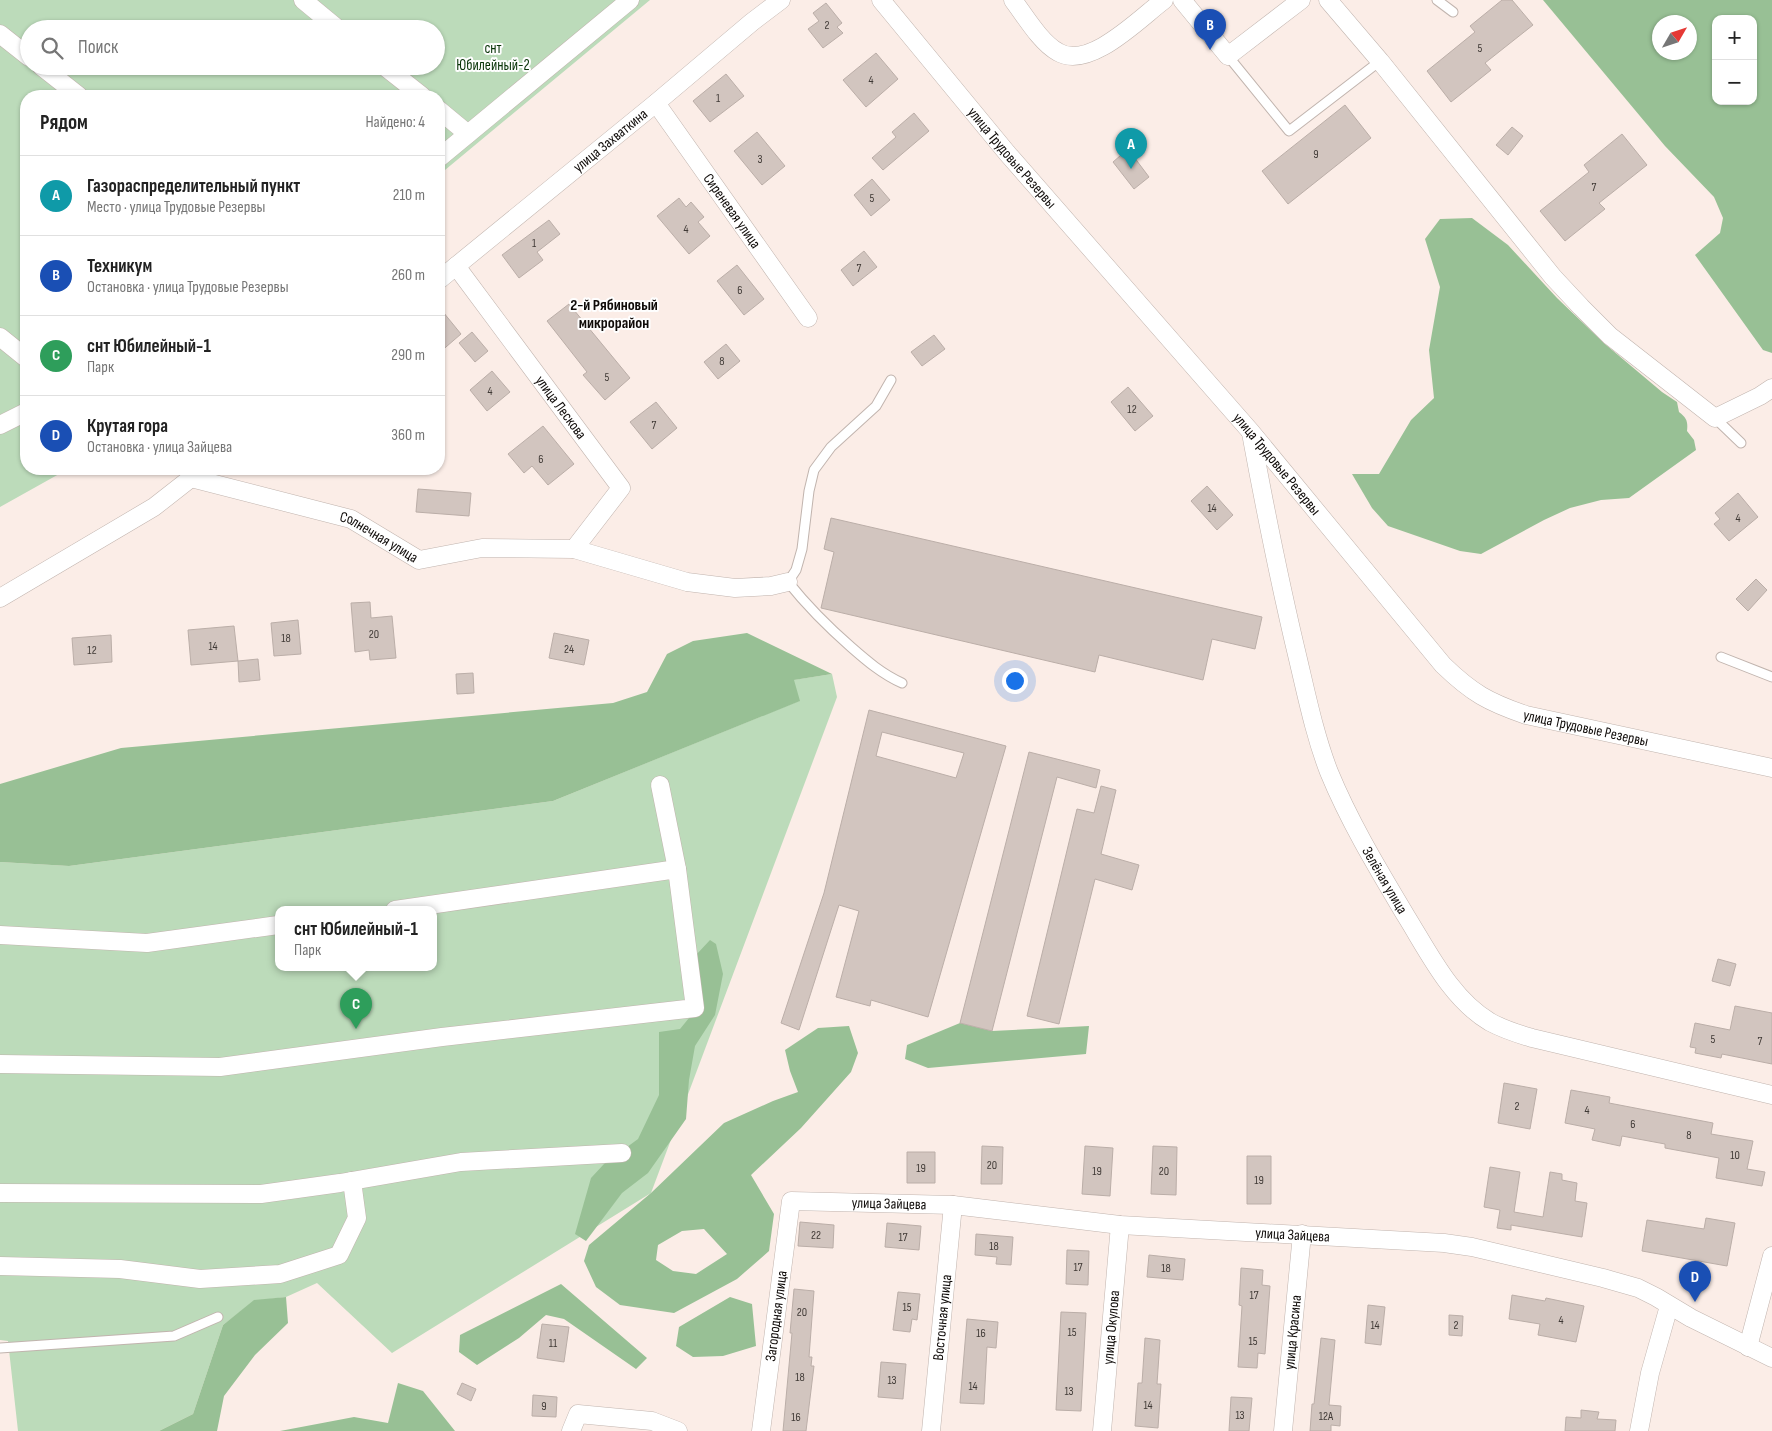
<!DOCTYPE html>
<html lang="ru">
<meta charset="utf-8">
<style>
:root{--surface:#fff;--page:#f2f2f2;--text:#222;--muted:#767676;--line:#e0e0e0;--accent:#60690c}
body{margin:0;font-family:"Sofia Sans Condensed",sans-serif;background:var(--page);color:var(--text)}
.controls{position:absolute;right:15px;top:15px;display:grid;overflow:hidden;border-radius:10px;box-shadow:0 1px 4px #0004}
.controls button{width:45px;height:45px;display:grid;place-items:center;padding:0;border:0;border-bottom:1px solid var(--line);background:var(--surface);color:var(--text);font:25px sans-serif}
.compass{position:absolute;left:1652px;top:15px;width:45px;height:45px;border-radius:50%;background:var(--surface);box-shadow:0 1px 4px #0004;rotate:51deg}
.you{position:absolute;left:1014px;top:680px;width:18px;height:18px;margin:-12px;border:4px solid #fff;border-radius:50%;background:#1a73e8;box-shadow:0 0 0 8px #1a73e833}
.badge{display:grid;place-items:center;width:32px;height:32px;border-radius:50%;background:var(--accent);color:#fff;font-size:16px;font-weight:700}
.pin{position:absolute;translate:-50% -41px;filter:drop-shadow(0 1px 2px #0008)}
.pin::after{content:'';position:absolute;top:26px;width:18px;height:15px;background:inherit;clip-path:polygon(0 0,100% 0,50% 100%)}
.popup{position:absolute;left:275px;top:906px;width:162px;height:65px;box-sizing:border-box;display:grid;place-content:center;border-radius:10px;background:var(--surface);filter:drop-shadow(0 1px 4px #0005);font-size:16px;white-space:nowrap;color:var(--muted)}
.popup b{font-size:19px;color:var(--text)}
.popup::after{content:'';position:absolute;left:50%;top:100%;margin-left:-10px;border:10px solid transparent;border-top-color:var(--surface)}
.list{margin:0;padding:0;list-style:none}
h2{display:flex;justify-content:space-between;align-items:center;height:65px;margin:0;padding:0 20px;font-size:21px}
h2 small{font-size:16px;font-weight:400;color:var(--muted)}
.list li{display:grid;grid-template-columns:32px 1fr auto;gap:15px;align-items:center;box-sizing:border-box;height:80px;padding:0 20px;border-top:1px solid var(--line)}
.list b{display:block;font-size:19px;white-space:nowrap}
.list p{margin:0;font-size:16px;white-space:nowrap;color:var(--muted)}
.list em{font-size:16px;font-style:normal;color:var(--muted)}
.icon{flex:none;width:28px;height:28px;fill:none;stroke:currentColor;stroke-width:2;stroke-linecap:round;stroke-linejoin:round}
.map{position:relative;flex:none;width:1772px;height:1431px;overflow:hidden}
.search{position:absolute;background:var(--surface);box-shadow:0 1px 4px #0004;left:20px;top:20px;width:425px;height:55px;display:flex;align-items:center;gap:12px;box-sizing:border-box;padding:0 18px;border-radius:28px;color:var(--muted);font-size:19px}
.panel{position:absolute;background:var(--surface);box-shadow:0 1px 4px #0004;left:20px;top:90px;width:425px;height:385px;border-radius:20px}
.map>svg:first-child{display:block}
.green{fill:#bcdbba;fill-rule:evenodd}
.forest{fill:#98c095;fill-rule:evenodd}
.building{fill:#d2c5bf;stroke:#bbaea8;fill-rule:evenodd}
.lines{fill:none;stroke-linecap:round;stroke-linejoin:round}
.service-casing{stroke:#c1b4ae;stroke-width:11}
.minor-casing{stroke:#c1b4ae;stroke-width:19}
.service{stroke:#fff;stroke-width:9}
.minor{stroke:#fff;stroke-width:18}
.labels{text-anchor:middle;stroke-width:4;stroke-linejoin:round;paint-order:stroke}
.number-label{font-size:12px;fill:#403a36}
.park-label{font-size:15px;fill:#083307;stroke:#fefefe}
.street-label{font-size:15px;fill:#0f0b09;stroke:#fefefe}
.neighbourhood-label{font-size:16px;font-weight:bold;fill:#0f0b09;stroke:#fefefe}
</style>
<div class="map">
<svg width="1772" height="1431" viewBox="0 0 1772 1431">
<rect width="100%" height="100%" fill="#fbede7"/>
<path class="green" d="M0,0H650L439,175V96H26V469H68L0,507ZM29,29H436V66H29Z
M832,674L837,697L651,1193L392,1353L317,1283L286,1297L254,1301L223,1325L193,1414L159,1431H18L8,1341L0,1340V862L69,866L553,801L799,701L793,680ZM278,910H434V968H278Z"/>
<path class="forest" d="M1543,0H1772V353L1763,350L1695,255L1720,233L1723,218L1714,197L1665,146ZM1716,19H1753V101H1716ZM1690,22V52H1660V22Z
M1472,218L1508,245L1557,298L1605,344L1662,392L1677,402L1679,412C1687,418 1688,422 1687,431L1694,440L1696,450L1629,498L1601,500L1570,508L1544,520L1481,554L1460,551L1388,526L1372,508L1352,474H1379L1411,420L1434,398L1429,350L1440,287L1425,239L1440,219Z
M747,633L832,674L794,680L800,701L553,801L69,866L0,862V784L121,748L613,703L647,692L667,654L693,641Z
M710,940L716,944L723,974L715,1015L695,1046L689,1080L686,1119L648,1173L622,1193L586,1241L575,1234L591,1178L604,1164L638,1139L659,1095V1032L680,1029L689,1018L700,982L696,955Z
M960,1023L992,1031L1089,1026L1086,1054L928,1068L905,1059L907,1045Z
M849,1026L858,1053L851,1072L801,1128L751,1175L774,1214L769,1251L737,1279L674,1313L620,1305L596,1287L584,1261L589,1245L651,1193L724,1123L773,1101L798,1092L790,1071L785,1050L818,1028ZM704,1229L727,1254L696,1274L673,1271L656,1260L658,1245L682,1231Z
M561,1284L647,1358L636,1369L564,1319L546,1315L519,1338L477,1365L459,1352L460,1335Z
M286,1297L288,1323L255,1355L224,1396L217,1431H159L193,1414L223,1325L254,1300Z
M730,1297L752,1304L756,1346L723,1356L693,1357L676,1346L679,1327Z
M398,1383L423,1391L455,1431H280L354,1417L388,1423Z"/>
<path class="building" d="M1502,0H1512L1533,25L1485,63L1491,70L1451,102L1427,71L1475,32L1470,26Z
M826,3L842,23L837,27L843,33L823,48L808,29L819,21L813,13Z
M876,53L898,79L866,107L843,80Z
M726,74L744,96L710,122L693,101Z
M1345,105L1371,138L1288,204L1262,171Z
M914,113L929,131L883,170L872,158L896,137L892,132Z
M1512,127L1523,136L1508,155L1496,145Z
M757,132L785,166L762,185L734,151Z
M1622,134L1647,165L1599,203L1605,209L1565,241L1540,211L1589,172L1584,165Z
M1128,149L1149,177L1134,189L1113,162Z
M872,179L890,200L871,216L854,195Z
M679,198L686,207L691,202L704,217L698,222L710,236L689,254L657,216Z
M549,220L560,234L537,252L543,260L519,278L502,255Z
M864,251L877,267L853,286L841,270Z
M737,265L764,299L744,315L717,281Z
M569,304L630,378L605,400L583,375L587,372L547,321Z
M439,307L461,334L439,353Z
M472,332L488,351L475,362L459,343Z
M934,335L945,349L922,366L911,352Z
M726,344L740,361L718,379L704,362Z
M492,371L510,392L487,411L470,390Z
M1128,387L1153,416L1135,431L1111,402Z
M656,402L677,428L652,449L630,422Z
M543,426L574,464L548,485L532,466L524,473L508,454Z
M1207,486L1233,515L1217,530L1191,501Z
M418,489L471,493L469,516L416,512Z
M1738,493L1758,517L1729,541L1714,524L1720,519L1715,513Z
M831,518L1262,617L1255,649L1212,639L1203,680L1099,655L1095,672L821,608L834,552L824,549Z
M1756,579L1767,590L1748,611L1736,599Z
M370,602L371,618L392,616L396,658L370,660L369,650L355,652L351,603Z
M298,620L301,654L274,656L271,623Z
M234,626L238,661L191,665L188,630Z
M554,633L589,640L584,665L549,658Z
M111,635L112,662L74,665L72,638Z
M258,659L260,680L239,682L238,661Z
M473,673L474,693L457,694L456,674Z
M869,710L1006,746L928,1017L871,1000L870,1006L836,997L859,911L839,905L799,1030L781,1023L824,893ZM882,732L964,753L956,778L876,756Z
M1029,752L1100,770L1096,788L1057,777L992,1031L960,1023Z
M1101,786L1116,790L1101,854L1139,865L1132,890L1095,879L1059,1024L1027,1016L1077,809L1094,813Z
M1718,959L1736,964L1730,986L1712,981Z
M1735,1006L1772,1013V1064L1722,1054L1721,1058L1695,1053L1696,1048L1690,1047L1695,1023L1730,1030Z
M1504,1083L1537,1089L1530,1129L1498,1123Z
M1571,1090L1610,1097L1609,1103L1713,1123L1711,1134L1753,1141L1747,1169L1765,1172L1762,1186L1716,1178L1719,1158L1665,1148V1144L1622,1136L1620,1146L1592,1140L1595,1129L1565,1123Z
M982,1146L1003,1147L1002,1184H981Z
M1085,1146L1113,1148L1110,1196L1082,1194Z
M1153,1146L1177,1147L1176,1195L1151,1194Z
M907,1152H935V1183H907Z
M1247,1156H1271V1204H1247Z
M1490,1167L1520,1172L1514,1212L1543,1217L1550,1172L1562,1174V1180L1577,1183L1575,1201L1587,1203L1582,1237L1511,1225V1230L1497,1228L1500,1210L1484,1207Z
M1706,1218L1735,1223L1727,1266L1642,1251L1647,1220L1704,1229Z
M800,1222L834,1225L833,1248L798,1246Z
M887,1223L921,1226L919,1250L885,1247Z
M976,1234L1013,1237L1011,1265L996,1264L997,1257L975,1255Z
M1067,1250L1089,1251L1088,1285L1066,1284Z
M1149,1255L1185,1259L1183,1280L1147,1277Z
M1241,1268L1263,1270L1262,1285L1270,1286L1265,1354L1258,1353L1257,1368L1238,1367L1242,1306L1239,1305Z
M794,1289L814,1291L809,1357H812L811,1366H814L806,1431H783L792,1333H790Z
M898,1292L920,1294L917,1320L912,1319L910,1332L893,1330Z
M1512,1295L1545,1301L1546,1298L1584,1306L1576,1342L1538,1335L1540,1324L1509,1319Z
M1368,1305L1385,1307L1381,1345L1365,1343Z
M1061,1312L1086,1313L1081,1411L1056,1410Z
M1449,1315L1463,1316L1462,1336L1449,1335Z
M967,1319L998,1322L996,1348L987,1347L984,1404L960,1403Z
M542,1324L569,1327L564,1362L537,1358Z
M1145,1338L1160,1340L1157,1384H1161L1158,1428L1135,1426L1138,1383H1142Z
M1321,1338L1335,1340L1329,1405L1341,1406L1340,1426L1331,1425V1431H1310L1312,1404H1314Z
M881,1362L906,1364L903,1399L878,1397Z
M462,1383L476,1389L471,1401L457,1394Z
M533,1395L557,1397L556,1417L532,1416Z
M1231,1397L1252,1398L1249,1431H1229Z
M1581,1410L1599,1412L1597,1419L1616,1420L1615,1431H1565L1566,1417L1581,1418Z"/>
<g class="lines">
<defs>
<path id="service" d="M1437,0L1453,12
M1228,56L1289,131L1380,61
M891,380L876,406L831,447L814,470L809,491L802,549L796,570L788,582C808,607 827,626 851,647C867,661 882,674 902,683
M1715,418L1741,443
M1721,657L1772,677
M0,1348L174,1336L218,1317"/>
<g id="minor">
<path d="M303,0L338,29"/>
<path id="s1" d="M881,0L1007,153L1251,432L1443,665C1472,693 1488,702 1526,715L1772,768"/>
<path d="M1013,0C1025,16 1041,43 1058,52C1089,71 1140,18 1164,0"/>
<path d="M1182,0L1228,56L1301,0"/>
<path d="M1328,0L1380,61L1553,277L1581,307L1610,336L1715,418L1760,396L1772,388"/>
<path d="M0,34L29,57"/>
<path d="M41,66L79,96"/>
<path d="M384,66L422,96"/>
<path id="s2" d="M656,103L808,318"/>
<path d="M439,110L468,134"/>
<path d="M439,158L630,0"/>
<path id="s3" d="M456,266L621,488L574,549"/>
<path id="s4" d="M439,280L656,103L752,22L781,0"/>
<path d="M0,337L26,358"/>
<path d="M0,425L26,412"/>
<path id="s5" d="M1251,433C1265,509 1280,584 1298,659C1307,697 1315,736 1329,772C1350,823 1378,869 1406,916C1429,953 1451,999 1490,1022C1503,1029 1518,1034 1532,1038L1772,1095"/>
<path id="s6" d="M191,478L351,519L419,560L482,548L574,549L687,582L735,588L771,586L788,582"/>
<path d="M0,598L154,507L200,471"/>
<path d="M660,785L677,869"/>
<path d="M0,935L147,943L278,925"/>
<path d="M0,1064L220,1067L442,1037L695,1008L677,869L395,910"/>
<path d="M0,1193L261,1194L340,1183L461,1162L622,1153"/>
<path d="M0,1266L120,1269L200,1279L280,1274L339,1255L357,1218L352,1181"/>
<path d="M1748,1347L1772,1256"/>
<path d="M571,1431L578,1414L652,1421L678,1431"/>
<path id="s7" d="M761,1431L791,1201L953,1205L1120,1225L1444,1243L1472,1247L1603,1278L1638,1288L1656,1297L1691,1318L1772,1358"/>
<path id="s8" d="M931,1431L953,1205"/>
<path id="s9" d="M1102,1431L1120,1225"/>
<path id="s10" d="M1283,1431L1302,1234"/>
<path d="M1639,1431L1650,1373L1669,1306"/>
</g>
</defs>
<use href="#service" class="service-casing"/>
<use href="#minor" class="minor-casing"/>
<use href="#service" class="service"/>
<use href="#minor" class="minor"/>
</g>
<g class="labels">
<g class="number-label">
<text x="827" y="29">2</text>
<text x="1480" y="52">5</text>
<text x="871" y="84">4</text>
<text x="718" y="102">1</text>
<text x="1316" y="158">9</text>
<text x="760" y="163">3</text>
<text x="1594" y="191">7</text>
<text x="872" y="202">5</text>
<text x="686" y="233">4</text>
<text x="534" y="247">1</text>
<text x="859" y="272">7</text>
<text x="740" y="294">6</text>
<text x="722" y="365">8</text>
<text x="607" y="381">5</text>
<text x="490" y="395">4</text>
<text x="1132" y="413">12</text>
<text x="654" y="429">7</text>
<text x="541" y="463">6</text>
<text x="1212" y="512">14</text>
<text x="1738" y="522">4</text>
<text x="374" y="638">20</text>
<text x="286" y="642">18</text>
<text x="213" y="650">14</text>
<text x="569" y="653">24</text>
<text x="92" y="654">12</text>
<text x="1713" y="1043">5</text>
<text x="1760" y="1045">7</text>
<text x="1517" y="1110">2</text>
<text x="1587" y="1114">4</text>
<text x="1633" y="1128">6</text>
<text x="1689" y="1139">8</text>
<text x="1735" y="1159">10</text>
<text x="992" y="1169">20</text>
<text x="921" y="1172">19</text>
<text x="1097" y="1175">19</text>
<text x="1164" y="1175">20</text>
<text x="1259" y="1184">19</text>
<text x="816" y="1239">22</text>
<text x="903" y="1241">17</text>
<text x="994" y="1250">18</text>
<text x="1078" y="1271">17</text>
<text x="1166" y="1272">18</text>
<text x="1254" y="1299">17</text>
<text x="907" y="1311">15</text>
<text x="802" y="1316">20</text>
<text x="1561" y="1324">4</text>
<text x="1375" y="1329">14</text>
<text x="1456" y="1329">2</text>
<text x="1072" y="1336">15</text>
<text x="981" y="1337">16</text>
<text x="1253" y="1345">15</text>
<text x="553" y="1347">11</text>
<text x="800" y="1381">18</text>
<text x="892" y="1384">13</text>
<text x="973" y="1390">14</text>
<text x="1069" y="1395">13</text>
<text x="1148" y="1409">14</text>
<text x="544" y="1410">9</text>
<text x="1240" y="1419">13</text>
<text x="1326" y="1420">12А</text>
<text x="796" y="1421">16</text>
</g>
<g class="park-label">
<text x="493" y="53">снт<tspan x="493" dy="17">Юбилейный-2</tspan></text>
</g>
<g class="street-label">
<text dy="5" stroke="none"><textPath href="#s4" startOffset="221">улица Захваткина</textPath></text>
<text dy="5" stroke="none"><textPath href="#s1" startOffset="205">улица Трудовые Резервы</textPath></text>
<text dy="5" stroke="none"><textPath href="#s2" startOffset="132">Сиреневая улица</textPath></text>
<text dy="5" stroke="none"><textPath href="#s3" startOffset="176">улица Лескова</textPath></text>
<text dy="5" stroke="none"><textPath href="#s1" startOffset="610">улица Трудовые Резервы</textPath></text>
<text dy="5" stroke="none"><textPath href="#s6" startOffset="198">Солнечная улица</textPath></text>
<text dy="5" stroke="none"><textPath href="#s1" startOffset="1030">улица Трудовые Резервы</textPath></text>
<text dy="5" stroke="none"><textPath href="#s5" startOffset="470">Зелёная улица</textPath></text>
<text dy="5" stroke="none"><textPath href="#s7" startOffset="330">улица Зайцева</textPath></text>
<text dy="5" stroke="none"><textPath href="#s7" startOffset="735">улица Зайцева</textPath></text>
<text dy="5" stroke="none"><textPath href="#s7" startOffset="116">Загородная улица</textPath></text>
<text dy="5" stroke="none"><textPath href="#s8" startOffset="114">Восточная улица</textPath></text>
<text dy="5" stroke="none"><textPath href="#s9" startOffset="104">улица Окулова</textPath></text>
<text dy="5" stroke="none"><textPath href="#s10" startOffset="99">улица Красина</textPath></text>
</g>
<g class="neighbourhood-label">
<text x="614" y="310">2-й Рябиновый<tspan x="614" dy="18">микрорайон</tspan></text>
</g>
</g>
</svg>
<div class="controls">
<button>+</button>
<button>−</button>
</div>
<svg class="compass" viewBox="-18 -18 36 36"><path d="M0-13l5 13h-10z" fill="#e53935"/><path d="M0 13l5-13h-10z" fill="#767676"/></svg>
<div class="you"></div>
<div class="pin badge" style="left:1131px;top:169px;background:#0f9aa8">A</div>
<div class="pin badge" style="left:1210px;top:50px;background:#1a4fb4">B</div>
<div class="pin badge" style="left:356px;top:1029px;background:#2e9e5b">C</div>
<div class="popup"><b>снт Юбилейный-1</b>Парк</div>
<div class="pin badge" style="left:1695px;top:1302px;background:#1a4fb4">D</div>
<div class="search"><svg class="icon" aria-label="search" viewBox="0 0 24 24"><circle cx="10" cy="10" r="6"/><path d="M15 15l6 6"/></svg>Поиск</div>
<section class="panel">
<h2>Рядом<small>Найдено: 4</small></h2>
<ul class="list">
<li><span class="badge" style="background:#0f9aa8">A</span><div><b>Газораспределительный пункт</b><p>Место · улица Трудовые Резервы</p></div><em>210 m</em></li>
<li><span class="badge" style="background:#1a4fb4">B</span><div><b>Техникум</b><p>Остановка · улица Трудовые Резервы</p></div><em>260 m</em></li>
<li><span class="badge" style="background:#2e9e5b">C</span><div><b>снт Юбилейный-1</b><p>Парк</p></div><em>290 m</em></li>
<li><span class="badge" style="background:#1a4fb4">D</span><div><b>Крутая гора</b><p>Остановка · улица Зайцева</p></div><em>360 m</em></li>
</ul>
</section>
</div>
